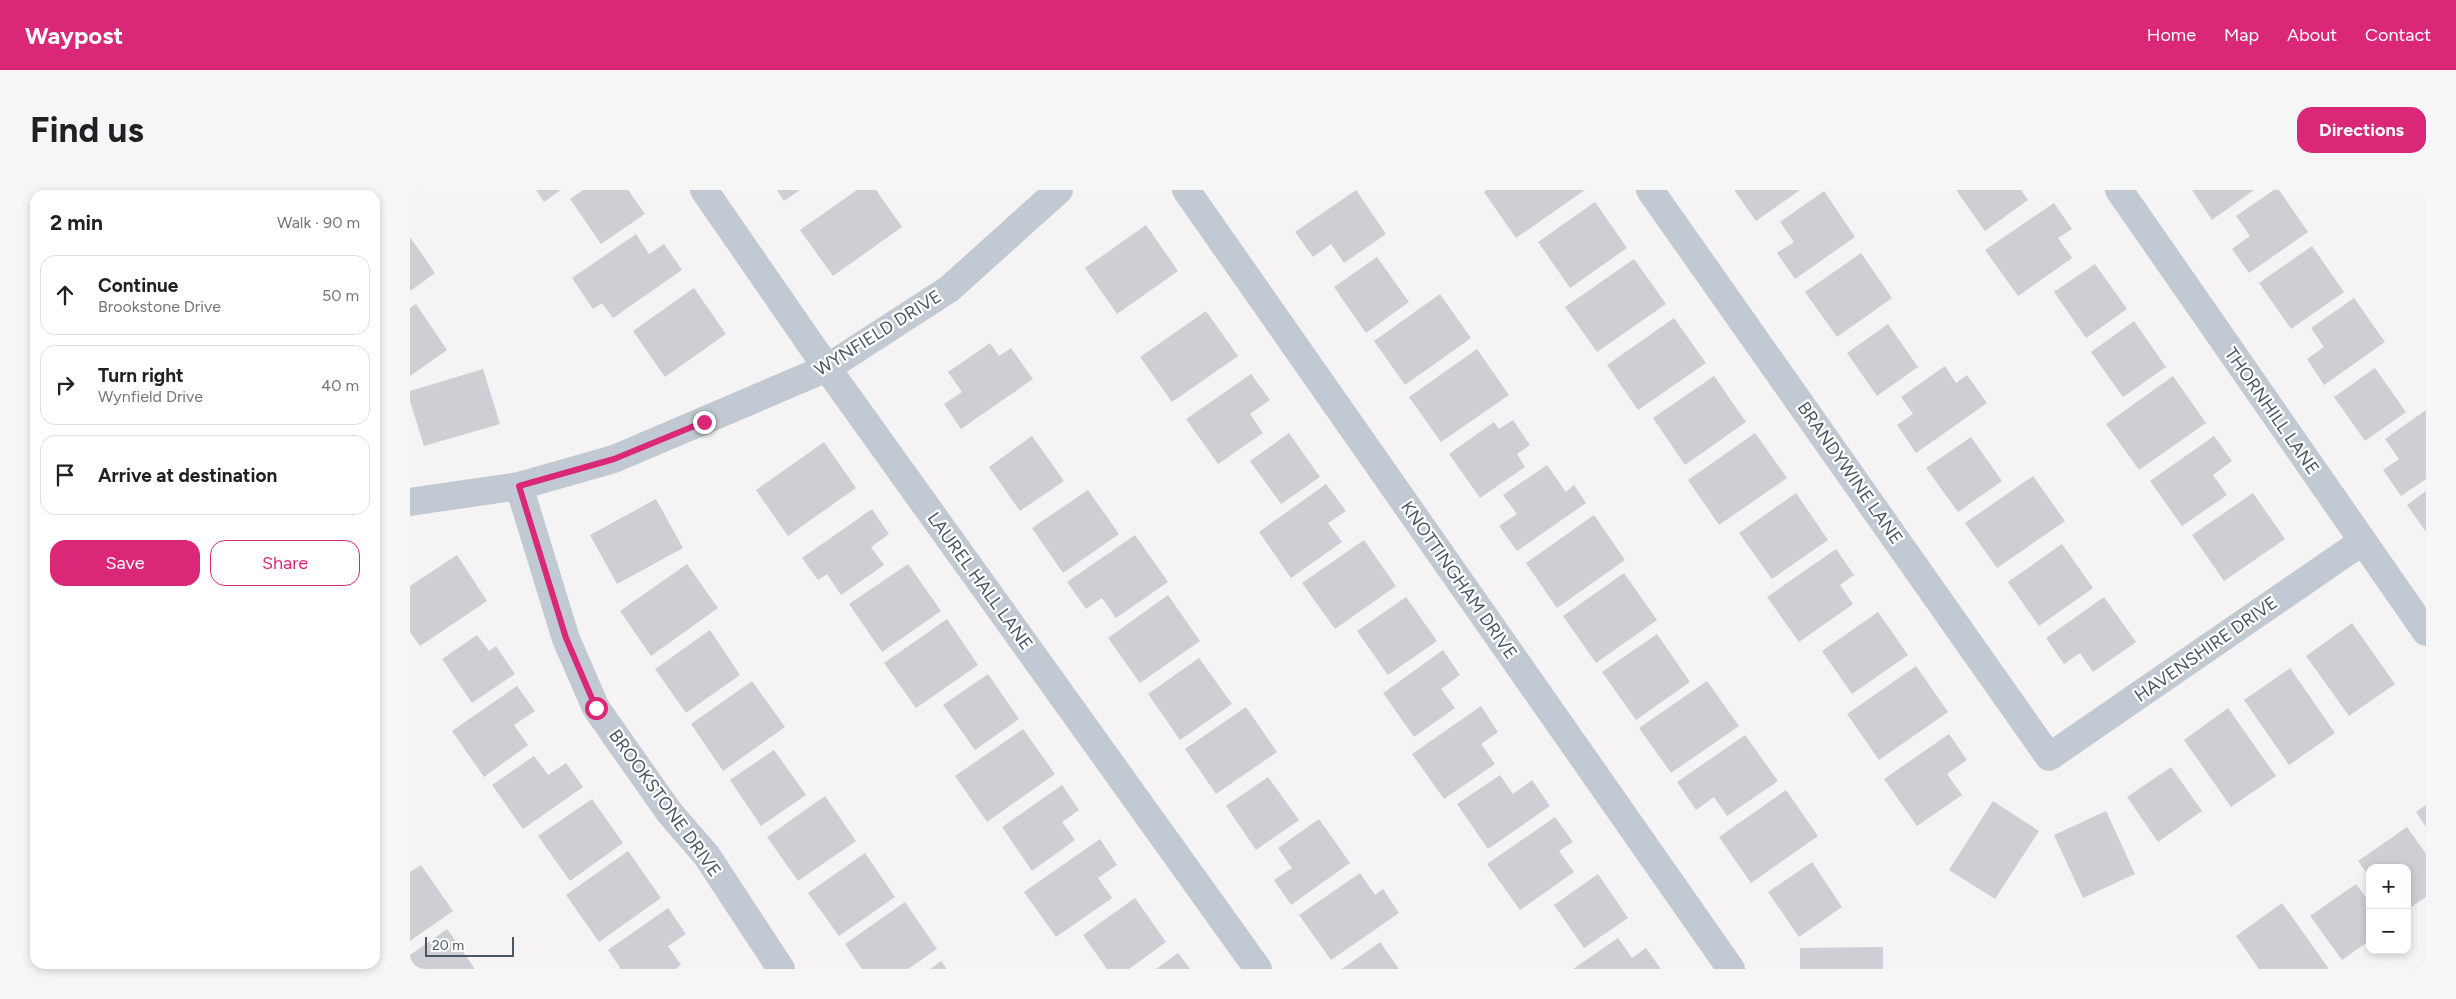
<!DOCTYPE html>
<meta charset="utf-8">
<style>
:root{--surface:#fff;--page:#f6f6f6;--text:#202124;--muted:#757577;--line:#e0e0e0;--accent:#db2777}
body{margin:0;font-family:Figtree,sans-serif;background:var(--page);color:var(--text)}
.controls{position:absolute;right:15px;bottom:15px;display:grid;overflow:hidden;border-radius:10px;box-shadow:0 2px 8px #0003}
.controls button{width:45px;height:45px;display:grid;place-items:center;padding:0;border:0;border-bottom:1px solid var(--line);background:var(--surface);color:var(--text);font:25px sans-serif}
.scale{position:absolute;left:15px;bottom:12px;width:89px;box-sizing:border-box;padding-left:5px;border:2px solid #4a5661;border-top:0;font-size:14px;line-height:18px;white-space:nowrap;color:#4a5661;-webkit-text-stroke:4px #fff;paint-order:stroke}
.stop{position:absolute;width:15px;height:15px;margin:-11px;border:4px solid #db2777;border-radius:50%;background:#fff}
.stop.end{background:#db2777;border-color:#fff;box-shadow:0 1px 5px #0008}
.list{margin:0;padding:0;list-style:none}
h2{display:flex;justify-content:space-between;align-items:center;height:65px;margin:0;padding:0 20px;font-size:21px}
h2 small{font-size:16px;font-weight:400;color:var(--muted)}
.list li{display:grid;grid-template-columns:32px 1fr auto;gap:15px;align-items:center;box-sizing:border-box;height:80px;margin:0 10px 10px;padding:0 10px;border:1px solid var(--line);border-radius:15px}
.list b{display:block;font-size:19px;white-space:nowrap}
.list p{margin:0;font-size:16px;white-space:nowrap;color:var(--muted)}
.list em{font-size:16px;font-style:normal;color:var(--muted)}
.actions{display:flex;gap:10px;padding:15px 20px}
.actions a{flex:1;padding:11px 0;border:1px solid var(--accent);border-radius:15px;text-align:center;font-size:18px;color:var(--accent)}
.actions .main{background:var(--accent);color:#fff}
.icon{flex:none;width:28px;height:28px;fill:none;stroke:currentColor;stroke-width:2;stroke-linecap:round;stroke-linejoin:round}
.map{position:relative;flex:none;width:2016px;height:779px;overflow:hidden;border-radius:15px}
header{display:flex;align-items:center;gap:30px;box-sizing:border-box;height:70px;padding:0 25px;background:var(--accent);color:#fff}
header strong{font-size:24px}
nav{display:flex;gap:28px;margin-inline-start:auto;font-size:18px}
.intro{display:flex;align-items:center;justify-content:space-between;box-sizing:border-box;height:120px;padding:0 30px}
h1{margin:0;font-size:35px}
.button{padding:12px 22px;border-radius:15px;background:var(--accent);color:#fff;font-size:18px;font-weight:700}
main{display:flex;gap:30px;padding:0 30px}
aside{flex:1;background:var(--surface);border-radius:15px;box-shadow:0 2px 8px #0003}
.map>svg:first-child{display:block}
.building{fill:#cdcfd5}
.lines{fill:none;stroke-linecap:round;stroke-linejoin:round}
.minor{stroke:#c1cad2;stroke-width:28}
.route{stroke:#db2777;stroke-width:6}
.labels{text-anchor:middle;stroke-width:4.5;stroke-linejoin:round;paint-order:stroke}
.street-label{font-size:18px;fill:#4a5661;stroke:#fff}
</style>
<header>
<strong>Waypost</strong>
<nav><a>Home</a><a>Map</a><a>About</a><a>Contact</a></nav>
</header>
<div class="intro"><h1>Find us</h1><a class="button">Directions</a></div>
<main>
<aside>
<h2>2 min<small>Walk · 90 m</small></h2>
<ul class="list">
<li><svg class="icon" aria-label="ahead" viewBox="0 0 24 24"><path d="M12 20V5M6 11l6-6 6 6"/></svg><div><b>Continue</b><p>Brookstone Drive</p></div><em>50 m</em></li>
<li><svg class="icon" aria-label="right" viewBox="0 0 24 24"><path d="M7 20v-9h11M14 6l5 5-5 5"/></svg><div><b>Turn right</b><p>Wynfield Drive</p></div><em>40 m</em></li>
<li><svg class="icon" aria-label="arrive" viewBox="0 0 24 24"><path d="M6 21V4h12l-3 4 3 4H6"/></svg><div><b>Arrive at destination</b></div></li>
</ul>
<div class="actions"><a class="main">Save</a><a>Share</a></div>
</aside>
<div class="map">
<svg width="2016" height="779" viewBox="0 0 2016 779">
<rect width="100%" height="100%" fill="#f5f3f3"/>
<path class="building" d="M126,0H151L134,12Z
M173,0H218L235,24L191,54L160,9Z
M367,0H390L374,11Z
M447,0H466L492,37L423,86L390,40Z
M946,0L976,44L934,73L921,54L903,67L885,42Z
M1077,0H1175L1106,48L1074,2Z
M1324,0H1390L1346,31Z
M1546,0H1611L1618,10L1575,41Z
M1782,0H1844L1802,30Z
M1864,0H1869L1898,42L1839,83L1822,59L1840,46L1826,26Z
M1414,1L1445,47L1385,89L1367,63L1384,52L1370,32Z
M1185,12L1217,58L1160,98L1128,52Z
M1644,13L1662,39L1648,48L1662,68L1608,106L1575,60Z
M736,35L768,81L707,124L675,78Z
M226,44L239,64L254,54L272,80L203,128L192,113L183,119L162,88Z
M0,47L25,83L0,101Z
M1902,56L1934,102L1881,139L1849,93Z
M1451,63L1482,108L1427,147L1395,102Z
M967,67L999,112L956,143L924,97Z
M1224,69L1256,114L1187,162L1155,117Z
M1685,74L1717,119L1676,148L1644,102Z
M284,98L316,144L255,187L223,141Z
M1030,104L1061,148L995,195L964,151Z
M1944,108L1975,152L1914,195L1897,169L1914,157L1901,138Z
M6,114L37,160L0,186V118Z
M796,121L828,166L762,212L730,167Z
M1264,128L1296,173L1228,220L1197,175Z
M1724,131L1756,177L1713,207L1681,162Z
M1478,134L1508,177L1467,206L1437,163Z
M580,153L589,166L601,158L623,189L551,239L534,214L552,202L538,182Z
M1067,159L1099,205L1031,252L999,207Z
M1535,176L1546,193L1557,185L1577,213L1506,263L1487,235L1503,224L1491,207Z
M1965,178L1996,222L1955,251L1924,207Z
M73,179L90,234L14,256L0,211V201Z
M841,184L860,210L840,224L853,243L808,274L776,229Z
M1304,186L1336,232L1275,275L1243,228Z
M1763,186L1796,233L1729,280L1696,234Z
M2016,220V289L1991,306L1973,280L1989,269L1975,249Z
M1103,230L1120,255L1107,264L1115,277L1070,308L1039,264L1084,232L1089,239Z
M879,243L910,287L871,314L840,271Z
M1345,243L1377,288L1309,335L1278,290Z
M622,246L654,291L610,321L579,277Z
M1804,246L1822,271L1803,285L1817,305L1772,336L1740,291Z
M1561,247L1592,291L1548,322L1516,278Z
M414,252L446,298L378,346L346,300Z
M1137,275L1156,302L1164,295L1176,313L1107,361L1089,336L1107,324L1093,305Z
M1623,286L1655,331L1587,378L1555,333Z
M916,294L936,321L918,333L932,352L881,388L849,342Z
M678,300L709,344L653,383L622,338Z
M2016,301V342L1997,315Z
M1386,303L1418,350L1362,389L1329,343Z
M1843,303L1875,349L1814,391L1782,345Z
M246,309L273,358L207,394L180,345Z
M462,319L479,344L461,357L474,375L431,405L417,384L408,390L392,368Z
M1184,325L1215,370L1147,418L1116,373Z
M725,345L758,392L706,428L692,408L676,419L657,392Z
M954,350L986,396L925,439L892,393Z
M1652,354L1683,398L1629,436L1598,392Z
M1426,359L1444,385L1430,395L1443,414L1389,452L1357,407Z
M47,365L77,411L10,456L0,442V396Z
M277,374L308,418L241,466L210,421Z
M498,374L531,421L472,462L439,414Z
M1214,383L1247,430L1186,473L1153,426Z
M758,405L790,451L730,493L698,448Z
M996,407L1027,451L978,485L947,441Z
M1694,407L1726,452L1683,482L1670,463L1654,474L1636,448Z
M1468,422L1498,465L1442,504L1412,461Z
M537,429L568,475L506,518L474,473Z
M1942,433L1985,494L1939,526L1896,466Z
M300,440L330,485L276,523L245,479Z
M1247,444L1280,492L1226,530L1192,482Z
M67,445L79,461L86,456L105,484L62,513L32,469Z
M1033,460L1050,485L1031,499L1045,518L1004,547L973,503Z
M789,468L822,514L770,550L738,504Z
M1506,476L1538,522L1469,570L1437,524Z
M1880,478L1925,543L1879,575L1834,510Z
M578,484L609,529L565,560L533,515Z
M342,491L375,537L313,581L281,534Z
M1297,491L1329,536L1261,583L1229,538Z
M107,496L125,521L104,535L118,555L74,587L42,541Z
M1071,516L1088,542L1071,554L1085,574L1034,609L1002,564Z
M836,517L867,562L806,604L775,559Z
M1818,518L1866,586L1821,617L1774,550Z
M613,539L645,584L577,632L545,586Z
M1539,544L1557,570L1537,584L1552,605L1507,636L1474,589Z
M1335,545L1368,591L1317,626L1304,607L1286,620L1267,592Z
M364,560L396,605L351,636L320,590Z
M124,566L138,585L156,573L173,597L113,639L82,595Z
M1761,577L1792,621L1748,652L1717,607Z
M1090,585L1103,604L1122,590L1140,616L1078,659L1047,614Z
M858,587L889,630L846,660L816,616Z
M652,595L669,620L652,632L665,650L622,681L592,637Z
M1376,600L1408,646L1341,693L1309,647Z
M415,606L446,651L388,691L357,647Z
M182,609L213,653L160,691L128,646Z
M1583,611L1629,641L1585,709L1539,680Z
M2016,615V637L2006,622Z
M1696,621L1725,684L1673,708L1644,645Z
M1145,627L1163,652L1149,661L1164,682L1110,720L1077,674Z
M909,629L940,673L881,715L864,690L882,678L868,658Z
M1997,637L2016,664V707L1997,720V678H1960V688L1948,671Z
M690,649L707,675L688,688L702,708L646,747L614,702Z
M218,661L251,708L189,752L156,705Z
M455,663L485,707L429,746L398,703Z
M1402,672L1432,717L1389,747L1358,702Z
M11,675L43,721L0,751V682Z
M950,683L965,705L973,699L989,723L921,770L889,725Z
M1188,684L1218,728L1174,758L1144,715Z
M1946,694L1960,713V750L1932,770L1900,726Z
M725,708L756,752L719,779H697L673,745Z
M495,712L527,759L498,779H452L435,754Z
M1872,713L1919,779H1849L1826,746Z
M258,718L276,744L258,756L271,775L266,779H211L198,760Z
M37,739L65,779H0V765Z
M1208,748L1222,768L1236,758L1251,779H1163Z
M970,752L989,779H932Z
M1473,757V779H1390V758Z
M768,763L780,779H746Z
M531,771L537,779H520Z"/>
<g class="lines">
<path class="minor" d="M294,0L417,178L848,779
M776,0L1321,779
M1240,0L1639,567L1953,351
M1709,0L2016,442
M109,296L156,449L186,518L259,622L297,666L371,779
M0,312L109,296L204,269L417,178L539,99L649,0"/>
</g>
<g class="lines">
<path class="route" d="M186,518L156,448L109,296L204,269L294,232"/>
</g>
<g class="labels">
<g class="street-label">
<text transform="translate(468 143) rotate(-32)" y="6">WYNFIELD DRIVE</text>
<text transform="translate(1862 221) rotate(55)" y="6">THORNHILL LANE</text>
<text transform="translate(1440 283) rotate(55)" y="6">BRANDYWINE LANE</text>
<text transform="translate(1049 390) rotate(55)" y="6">KNOTTINGHAM DRIVE</text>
<text transform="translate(570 391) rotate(54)" y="6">LAUREL HALL LANE</text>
<text transform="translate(1796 459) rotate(-35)" y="6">HAVENSHIRE DRIVE</text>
<text transform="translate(255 613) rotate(54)" y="6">BROOKSTONE DRIVE</text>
</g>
</g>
</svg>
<div class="controls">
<button>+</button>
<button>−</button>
</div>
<div class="scale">20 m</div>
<div class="stop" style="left:186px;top:518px"></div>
<div class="stop end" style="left:294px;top:232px"></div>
</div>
</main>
